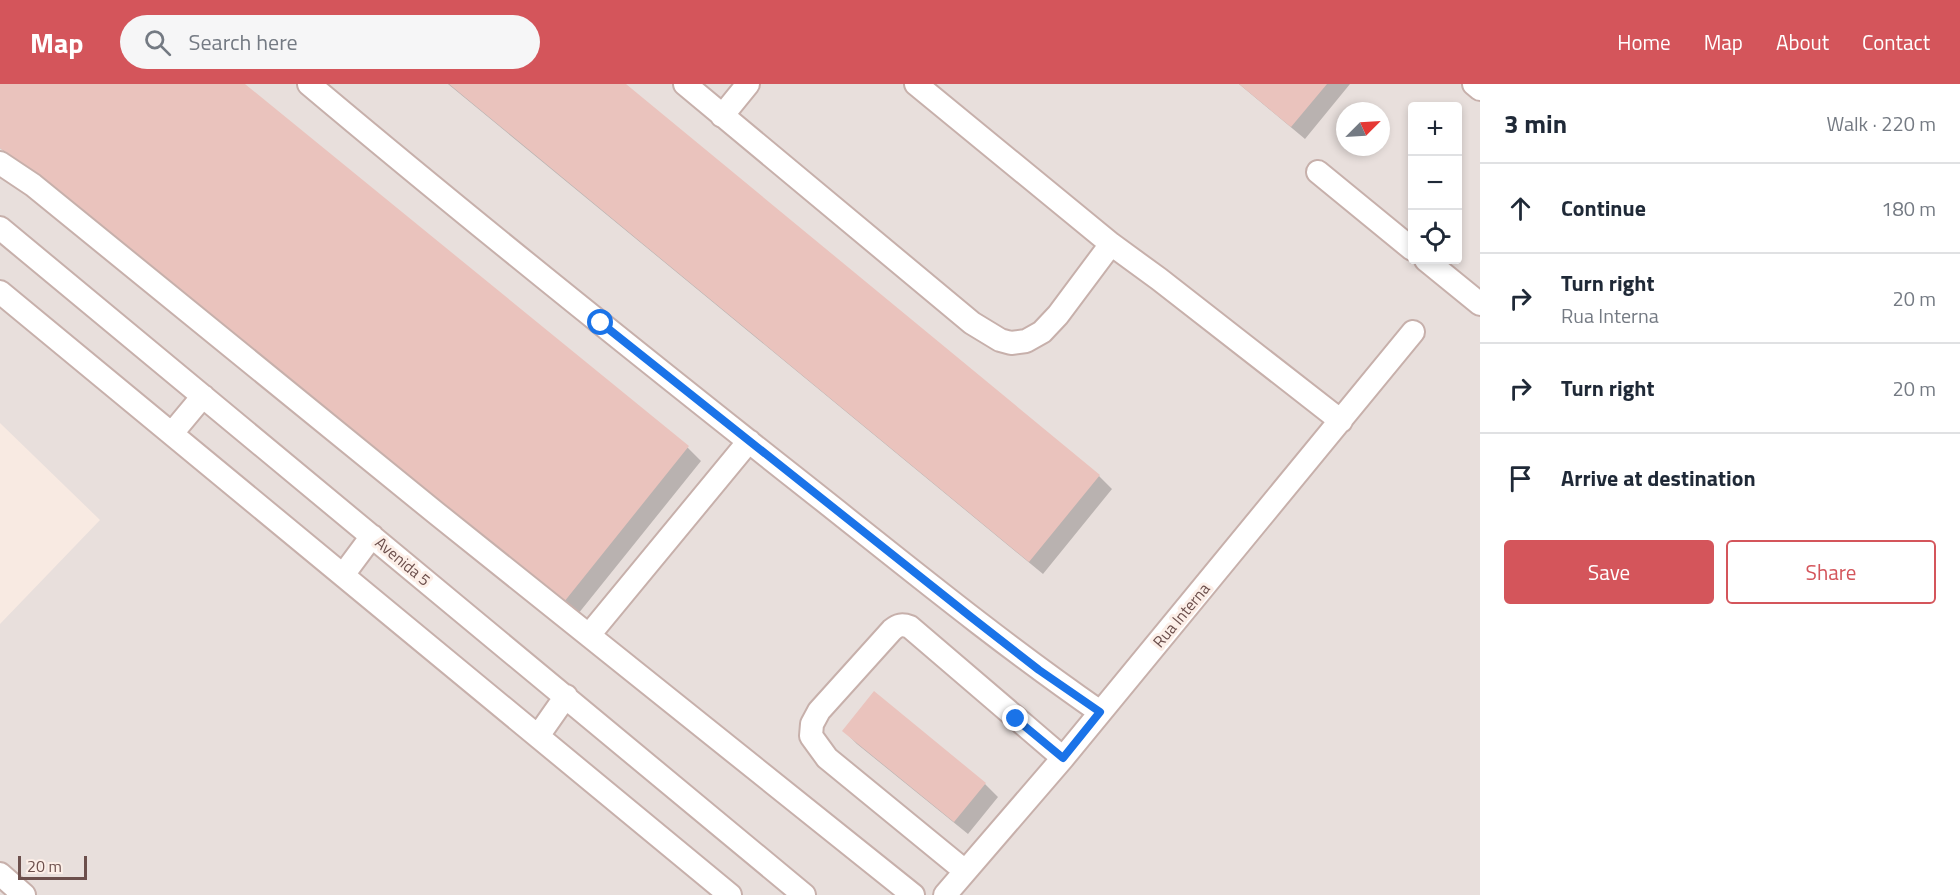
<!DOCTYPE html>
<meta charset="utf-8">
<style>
:root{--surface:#fff;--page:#f6f6f7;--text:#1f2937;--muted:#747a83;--line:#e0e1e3;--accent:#d4555b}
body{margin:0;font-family:"Titillium Web",sans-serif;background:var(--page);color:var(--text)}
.controls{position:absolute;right:18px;top:18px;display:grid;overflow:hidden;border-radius:6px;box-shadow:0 3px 9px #0003}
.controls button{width:54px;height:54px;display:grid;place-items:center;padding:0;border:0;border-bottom:2px solid var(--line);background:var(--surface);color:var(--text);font:30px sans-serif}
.compass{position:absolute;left:1336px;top:18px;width:54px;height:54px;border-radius:50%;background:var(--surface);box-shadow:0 3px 9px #0003;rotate:66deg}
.scale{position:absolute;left:18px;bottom:15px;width:69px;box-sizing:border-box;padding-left:6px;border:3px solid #6c4f4c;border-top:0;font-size:16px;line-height:21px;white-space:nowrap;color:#6c4f4c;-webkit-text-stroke:4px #fceee7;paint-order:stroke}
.stop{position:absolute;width:18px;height:18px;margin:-14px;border:4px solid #1a73e8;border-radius:50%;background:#fff}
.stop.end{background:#1a73e8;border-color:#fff;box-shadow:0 2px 6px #0008}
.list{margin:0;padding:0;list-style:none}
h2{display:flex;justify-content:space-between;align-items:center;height:78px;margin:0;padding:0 24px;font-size:26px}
h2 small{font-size:20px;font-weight:400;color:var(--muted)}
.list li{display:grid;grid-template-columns:39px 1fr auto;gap:18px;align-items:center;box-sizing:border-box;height:90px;padding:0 24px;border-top:2px solid var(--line)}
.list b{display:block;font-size:22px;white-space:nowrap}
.list p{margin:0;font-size:20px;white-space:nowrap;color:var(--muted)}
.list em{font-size:20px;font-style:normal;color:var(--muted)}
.actions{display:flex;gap:12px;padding:18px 24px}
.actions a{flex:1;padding:14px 0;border:2px solid var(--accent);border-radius:6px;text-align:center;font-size:21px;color:var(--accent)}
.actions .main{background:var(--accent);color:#fff}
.icon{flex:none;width:33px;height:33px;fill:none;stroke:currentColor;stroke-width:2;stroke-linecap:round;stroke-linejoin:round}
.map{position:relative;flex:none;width:1480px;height:811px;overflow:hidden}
header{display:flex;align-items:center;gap:36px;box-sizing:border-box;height:84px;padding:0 30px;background:var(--accent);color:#fff}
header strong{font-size:28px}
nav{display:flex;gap:33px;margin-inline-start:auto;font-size:21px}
.search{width:420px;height:54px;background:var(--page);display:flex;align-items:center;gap:15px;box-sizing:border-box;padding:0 21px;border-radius:33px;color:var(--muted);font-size:22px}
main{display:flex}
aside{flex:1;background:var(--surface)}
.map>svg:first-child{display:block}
.industrial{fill:#e8dfdc;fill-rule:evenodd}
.shadow{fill:#0003}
.building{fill:#eac3bd}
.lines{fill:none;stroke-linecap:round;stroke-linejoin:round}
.minor-casing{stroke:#c7b0ab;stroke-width:26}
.minor{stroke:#fff;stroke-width:22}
.route{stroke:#1a73e8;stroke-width:8}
.labels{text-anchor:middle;stroke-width:6;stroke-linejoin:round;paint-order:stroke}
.street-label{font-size:16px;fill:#6c4f4c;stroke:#fceee7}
</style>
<header>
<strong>Map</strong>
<div class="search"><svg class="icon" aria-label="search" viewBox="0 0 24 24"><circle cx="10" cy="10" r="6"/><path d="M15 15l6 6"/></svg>Search here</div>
<nav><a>Home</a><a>Map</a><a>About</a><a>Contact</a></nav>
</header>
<main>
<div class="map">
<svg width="1480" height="811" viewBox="0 0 1480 811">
<rect width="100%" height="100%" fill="#f8eae2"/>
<path class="industrial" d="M0,0H1480V811H0V540L100,436L0,339ZM1412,22H1458V176H1412ZM1345,27H1381V63H1345Z"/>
<path class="shadow" d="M0,0H243L688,364L701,377L574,535L0,64Z
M448,0H623L1099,392L1112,405L1043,490Z
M1239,0H1350L1305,55Z
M844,647L985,700L998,713L968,750L857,660Z"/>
<path class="building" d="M0,0H245L689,362L560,523L0,64Z
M449,0H626L1100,391L1029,478Z
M1239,0H1327L1291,43Z
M874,607L986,699L954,738L842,647Z"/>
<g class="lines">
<defs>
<path id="minor" d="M309,0C467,133 628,262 790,390C893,471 993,554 1100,628
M685,0L972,239L1000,256L1011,259L1026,257L1042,248L1058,231L1111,160
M916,0L1111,160L1159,195L1341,337
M1474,0L1480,5
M722,32L748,0
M0,79L33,101L436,429L913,811
M1318,88L1412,165
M0,144L804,811
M1426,176L1480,220
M0,208L730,811
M173,348L203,312
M343,491L372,452
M589,551L749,357
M538,652L566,612
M965,787L827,674L811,652L812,640L819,627L892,546C898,541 902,540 910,543L1063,674
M0,790L24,811
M945,811L1063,674L1413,248"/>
</defs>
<use href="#minor" class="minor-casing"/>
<use href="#minor" class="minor"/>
</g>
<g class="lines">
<path class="route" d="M601,239L971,533L1039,586L1100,628L1063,674L1016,635"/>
</g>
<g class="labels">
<g class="street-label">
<text transform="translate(403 477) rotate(40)" y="6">Avenida 5</text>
<text transform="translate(1181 531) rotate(-50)" y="6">Rua Interna</text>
</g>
</g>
</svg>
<div class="controls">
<button>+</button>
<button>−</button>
<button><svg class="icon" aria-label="locate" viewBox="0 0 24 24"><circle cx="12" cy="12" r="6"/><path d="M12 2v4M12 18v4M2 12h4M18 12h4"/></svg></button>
</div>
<svg class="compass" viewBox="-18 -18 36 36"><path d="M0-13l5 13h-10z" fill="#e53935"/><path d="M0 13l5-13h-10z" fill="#747a83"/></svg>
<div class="scale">20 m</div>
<div class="stop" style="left:601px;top:239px"></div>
<div class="stop end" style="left:1016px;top:635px"></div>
</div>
<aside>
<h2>3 min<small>Walk · 220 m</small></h2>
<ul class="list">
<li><svg class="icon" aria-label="ahead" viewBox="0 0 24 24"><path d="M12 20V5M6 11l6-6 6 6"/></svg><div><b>Continue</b></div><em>180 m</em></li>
<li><svg class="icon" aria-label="right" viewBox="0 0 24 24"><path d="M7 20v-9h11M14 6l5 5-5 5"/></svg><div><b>Turn right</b><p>Rua Interna</p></div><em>20 m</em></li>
<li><svg class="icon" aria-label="right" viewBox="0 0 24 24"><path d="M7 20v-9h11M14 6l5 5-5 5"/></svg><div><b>Turn right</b></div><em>20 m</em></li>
<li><svg class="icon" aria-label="arrive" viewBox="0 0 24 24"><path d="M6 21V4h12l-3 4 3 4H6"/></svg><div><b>Arrive at destination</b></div></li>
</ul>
<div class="actions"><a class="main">Save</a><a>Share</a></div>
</aside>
</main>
